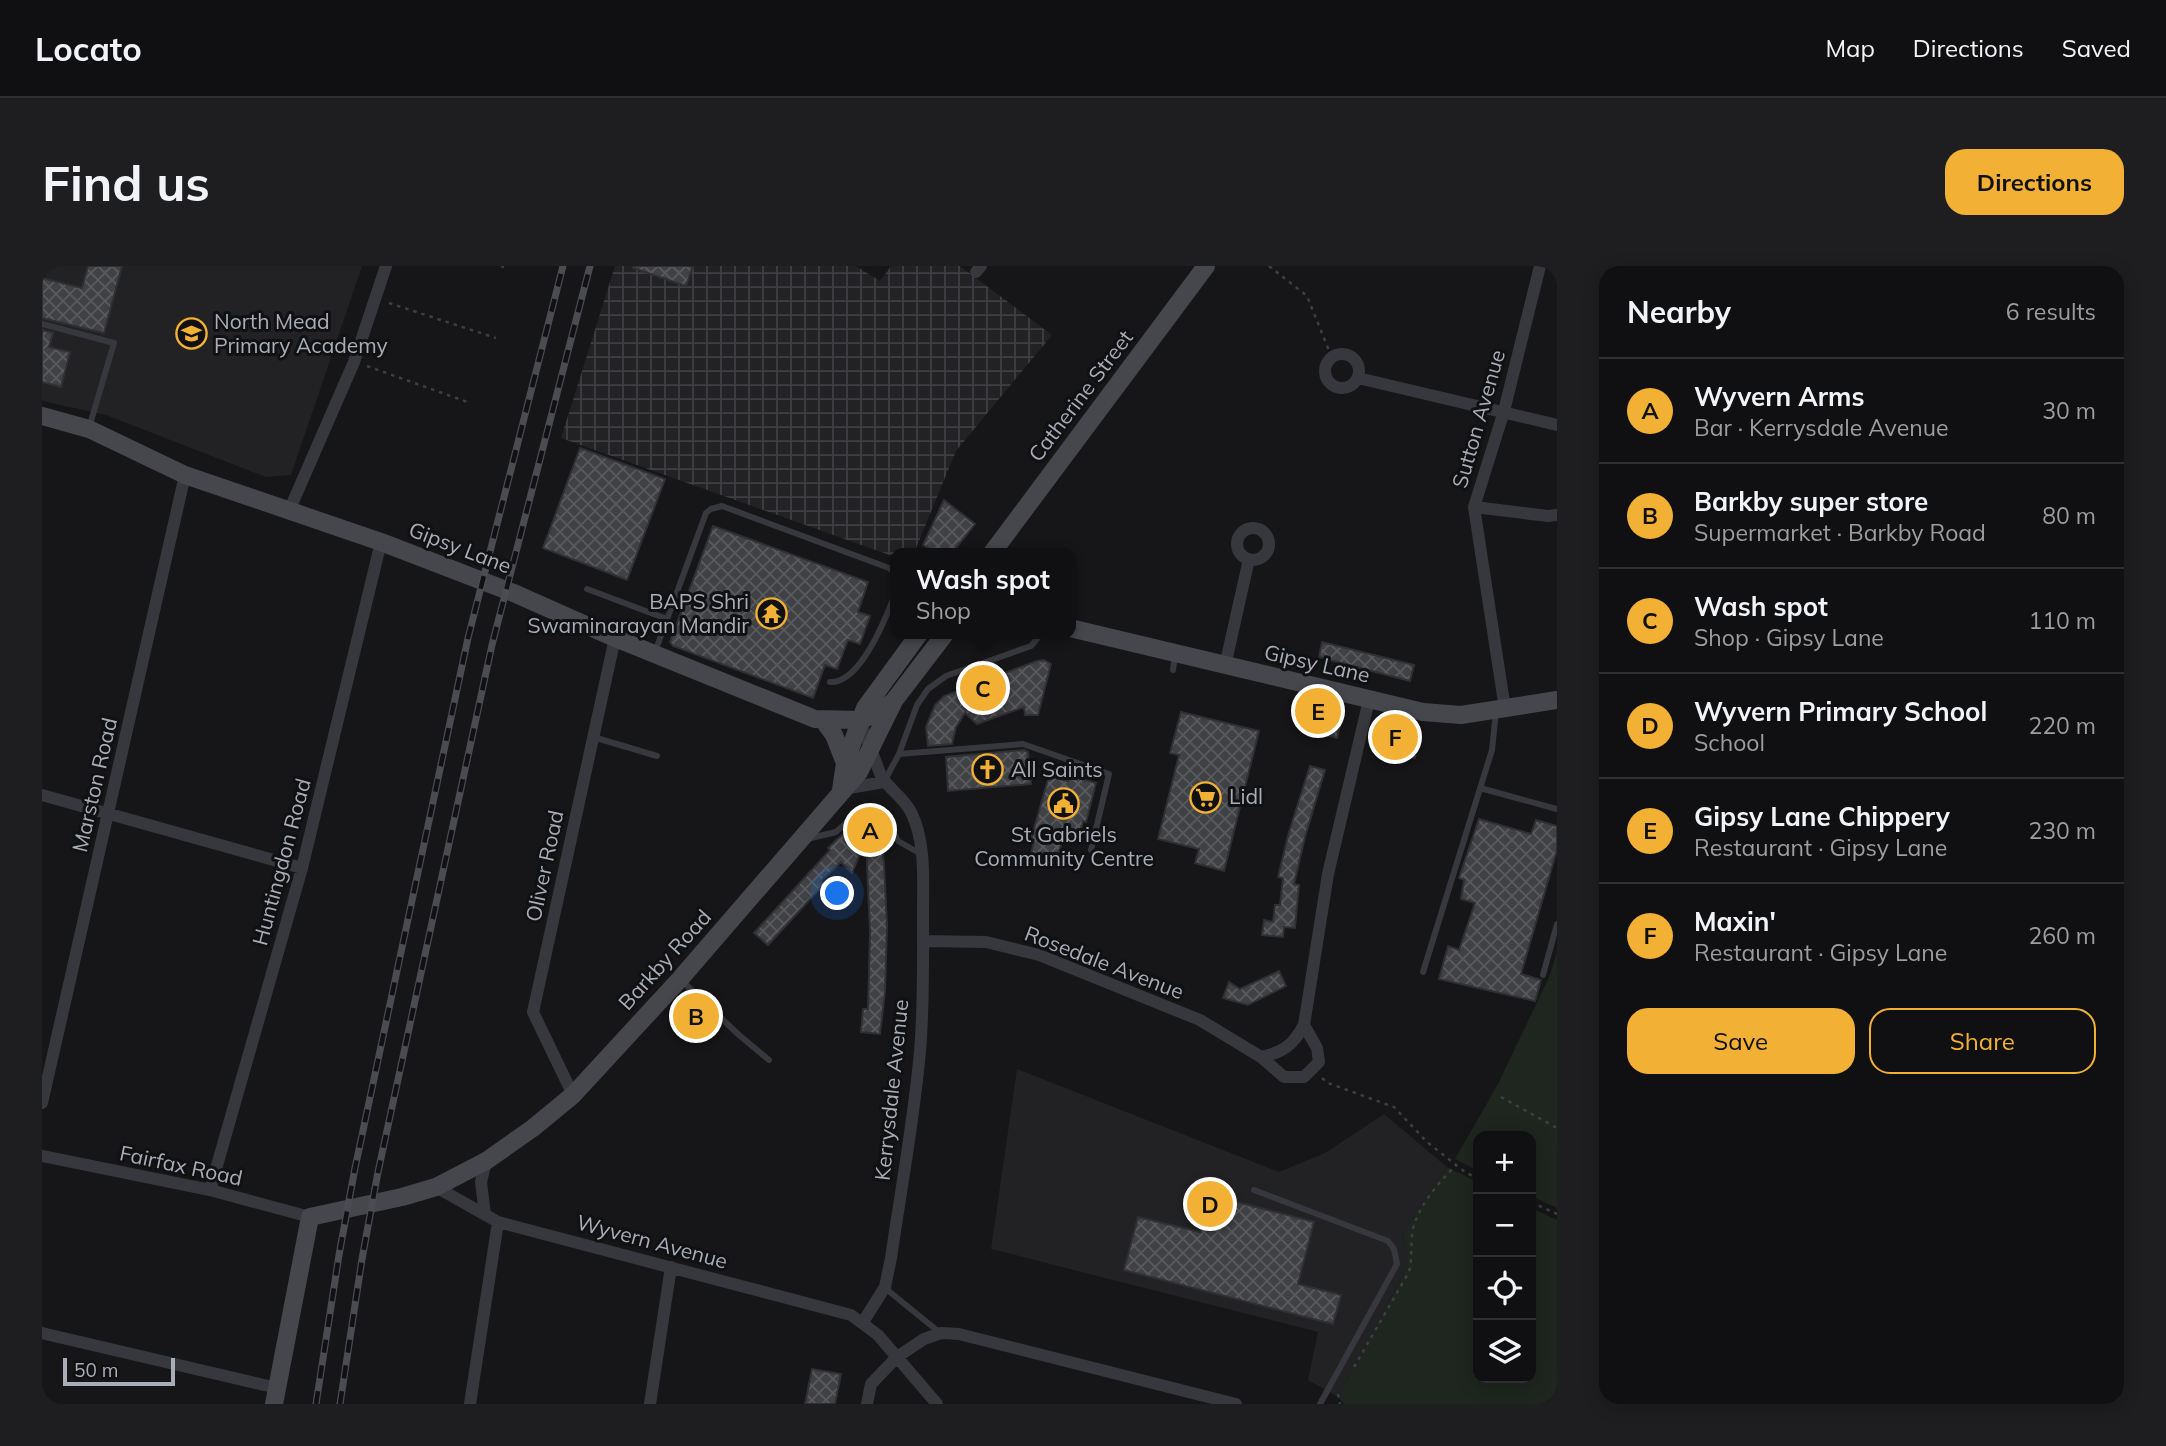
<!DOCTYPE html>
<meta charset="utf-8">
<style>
:root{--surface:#101012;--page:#1e1e20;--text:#f1f3f6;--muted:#9c9d9f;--line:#303032;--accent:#f2b134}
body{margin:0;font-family:Mulish,sans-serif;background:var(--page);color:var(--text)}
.controls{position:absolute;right:21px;bottom:21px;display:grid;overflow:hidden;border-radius:14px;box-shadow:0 4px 18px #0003}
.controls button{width:63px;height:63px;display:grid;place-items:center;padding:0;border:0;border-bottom:2px solid var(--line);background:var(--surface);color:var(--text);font:35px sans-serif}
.scale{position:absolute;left:21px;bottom:18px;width:112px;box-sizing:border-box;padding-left:7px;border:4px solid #a8adb8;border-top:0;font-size:19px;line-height:24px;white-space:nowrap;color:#a8adb8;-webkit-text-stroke:5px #111113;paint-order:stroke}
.you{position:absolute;left:796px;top:628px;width:24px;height:24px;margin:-18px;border:5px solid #fff;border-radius:50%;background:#1a73e8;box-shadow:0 0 0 10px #1a73e833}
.badge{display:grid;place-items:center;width:46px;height:46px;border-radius:50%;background:var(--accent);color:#111;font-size:23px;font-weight:700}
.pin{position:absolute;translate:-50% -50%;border:4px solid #fff;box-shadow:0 2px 7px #0006}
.popup{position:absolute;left:848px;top:282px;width:186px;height:91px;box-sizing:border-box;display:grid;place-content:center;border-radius:14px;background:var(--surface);filter:drop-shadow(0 2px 5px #0005);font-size:23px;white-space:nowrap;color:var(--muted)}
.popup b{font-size:26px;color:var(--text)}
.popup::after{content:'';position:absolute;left:50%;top:100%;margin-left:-14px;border:14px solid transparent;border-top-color:var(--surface)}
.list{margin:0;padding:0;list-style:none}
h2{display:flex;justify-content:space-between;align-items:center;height:91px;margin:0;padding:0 28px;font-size:30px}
h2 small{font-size:23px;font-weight:400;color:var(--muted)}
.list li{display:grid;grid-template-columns:46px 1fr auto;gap:21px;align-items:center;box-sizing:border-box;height:105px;padding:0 28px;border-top:2px solid var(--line)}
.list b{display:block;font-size:26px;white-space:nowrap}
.list p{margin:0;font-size:23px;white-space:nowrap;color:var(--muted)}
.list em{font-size:23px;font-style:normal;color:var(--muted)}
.actions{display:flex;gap:14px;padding:21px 28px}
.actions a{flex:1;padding:16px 0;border:2px solid var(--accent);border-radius:21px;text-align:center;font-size:24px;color:var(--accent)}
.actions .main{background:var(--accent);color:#111}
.icon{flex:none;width:38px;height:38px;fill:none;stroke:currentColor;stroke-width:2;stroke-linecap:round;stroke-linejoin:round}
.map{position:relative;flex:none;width:1515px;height:1138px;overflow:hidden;border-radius:21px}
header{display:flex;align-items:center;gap:42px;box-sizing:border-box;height:98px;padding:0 35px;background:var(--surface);border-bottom:2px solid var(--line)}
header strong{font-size:33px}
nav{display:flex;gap:38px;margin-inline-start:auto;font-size:24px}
.intro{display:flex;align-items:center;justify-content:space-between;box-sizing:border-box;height:168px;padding:0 42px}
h1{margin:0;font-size:49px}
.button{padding:18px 32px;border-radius:21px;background:var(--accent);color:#111;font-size:24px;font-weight:700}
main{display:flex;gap:42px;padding:0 42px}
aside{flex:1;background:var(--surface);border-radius:21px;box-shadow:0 4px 18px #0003}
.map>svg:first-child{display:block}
.built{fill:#222225}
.industrial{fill:url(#industrial-grid)}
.green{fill:#1e261f}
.building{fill:url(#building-cross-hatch);stroke:#303034;stroke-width:2}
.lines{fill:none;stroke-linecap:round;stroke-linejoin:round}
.path{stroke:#3d3f44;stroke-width:2.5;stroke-dasharray:3.5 5;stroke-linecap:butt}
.lane{stroke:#37383d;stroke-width:6}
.street{stroke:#37383d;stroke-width:12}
.secondary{stroke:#45474d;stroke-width:18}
.rail-casing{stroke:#4a4c52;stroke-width:7}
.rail{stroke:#111113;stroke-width:4.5;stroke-dasharray:13;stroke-linecap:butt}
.labels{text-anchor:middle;stroke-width:6;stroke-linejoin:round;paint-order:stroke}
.poi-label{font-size:21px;fill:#a8adb8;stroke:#111113;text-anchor:start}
.street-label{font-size:21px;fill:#a8adb8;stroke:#111113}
</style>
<header>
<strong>Locato</strong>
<nav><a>Map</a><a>Directions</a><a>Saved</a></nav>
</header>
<div class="intro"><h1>Find us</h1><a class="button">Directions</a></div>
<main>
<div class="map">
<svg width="1515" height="1138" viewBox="0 0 1515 1138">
<defs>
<pattern id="industrial-grid" width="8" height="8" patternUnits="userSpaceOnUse" patternTransform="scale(1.75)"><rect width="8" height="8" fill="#222225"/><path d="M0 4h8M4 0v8" fill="none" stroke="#3f3f43"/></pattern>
<pattern id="building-cross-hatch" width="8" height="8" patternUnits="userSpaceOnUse" patternTransform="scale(1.75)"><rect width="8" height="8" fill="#404145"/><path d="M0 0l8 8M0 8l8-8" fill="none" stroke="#595a5e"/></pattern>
</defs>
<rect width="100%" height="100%" fill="#161618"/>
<path class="built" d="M0,0H320L249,209L224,211L64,149L0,135Z
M975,803L1237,906L1283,887L1342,848L1405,901L1360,969L1365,978L1366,991L1364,1004L1296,1131L1266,1114L1276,1066L949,983Z"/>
<path class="industrial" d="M573,0H814L838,15L849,0H918L1010,69L914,185L872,287H853V291L519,172Z"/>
<path class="green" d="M1515,686V942L1489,930V870H1436V905L1413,893L1456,818L1508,709Z
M1405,901L1436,916V1112H1489V942L1515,954V1138H1302L1296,1131L1364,1004C1366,991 1367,981 1360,969Z"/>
<path class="building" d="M46,0H80L62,67L0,52V12L40,22Z
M592,0H651L644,20L591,2Z
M0,64L11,67L7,81L28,86L19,121L0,116Z
M538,182L623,213L585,314L501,282Z
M902,234L933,258L910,287H882L886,282L881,279Z
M671,260L826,316L816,346L828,350L818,378L806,374L795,403L783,399L771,432L631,380L628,376Z
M1280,376L1372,399L1368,415L1277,391Z
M1002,394L1009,398L996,449H983L982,441L935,458L923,447L914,461L910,478L886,480L884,461L893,439L902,430L995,395Z
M1271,440L1301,447L1295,472L1265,464Z
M1139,446L1217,465L1182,605L1153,597L1157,583L1116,573L1137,489L1128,487Z
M1345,462L1377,466L1373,492L1341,487Z
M982,484L986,486L989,518L906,525L904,491Z
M1268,500L1283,504L1263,571L1252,618L1257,619L1253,662L1242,661L1241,671L1220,669L1222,654L1231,656L1233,639H1238L1241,612L1236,611L1247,566Z
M1007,510L1026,515L1028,510L1054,517L1044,556L1041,555L1037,572L1022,569L1014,596L989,589L992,574L989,573Z
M824,553L833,554L838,560L842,598L845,660L843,726L838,768L819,766L821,743H826L828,666L824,574L810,607L799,596L779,615L782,618L726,679L712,667L788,584L786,582L815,555L817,557Z
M1437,553L1489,568L1494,554L1515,560V584L1479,708L1499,714L1493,735L1397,713L1406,680L1417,684L1433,637L1419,633L1422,614L1417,612Z
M1237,705L1244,720L1206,739L1181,732L1187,716L1198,723Z
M1168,929L1272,956L1256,1018L1299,1029L1291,1058L1082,1004L1096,951L1158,966Z
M770,1103L799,1108L793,1138H763Z"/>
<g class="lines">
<path class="path" d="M459,0L462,1
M1227,0L1265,30L1290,92
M347,37L454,72
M325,100L428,137
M1280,812L1286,817L1352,841L1385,876L1423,906L1436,913
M1459,831L1515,862
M1489,936L1515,948
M1312,1101L1367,1006C1371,991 1368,977 1371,963C1377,939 1397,916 1414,899
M1296,1128L1298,1138"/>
<path class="lane" d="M0,58L72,77L47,162
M545,323L625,353
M613,386L664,247L669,243L680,240L847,302L853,307
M1131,404L1133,389
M788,416C818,418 844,352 853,328
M551,471L615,490
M857,488L981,478L1067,508L1049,584
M843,514L857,488L875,439L886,423L904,410L989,380L999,368
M1438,522L1515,543
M765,573L794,566L814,548L828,543L845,553L856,575L879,588
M1381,706L1450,484L1454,446
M1501,709L1515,658
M639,714L697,769L727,794
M1212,924L1346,975L1352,983L1355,998L1278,1138
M843,1022L897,1066"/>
<path class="street" d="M934,6L939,0
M1283 105a17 17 0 1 1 34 0a17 17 0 1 1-34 0Z
M1316,112L1515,159
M1432,241L1506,250L1515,249
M247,245L312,96L344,0
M1195 278a16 16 0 1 1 32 0a16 16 0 1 1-32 0Z
M1183,400L1207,293
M1463,443L1432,241L1462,145L1498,0
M818,454L839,510C847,523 862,532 869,546C884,576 881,615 881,647C881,692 882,740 878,785C872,854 859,923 849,992L843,1021L821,1056
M801,523L842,516
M0,529L260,602
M881,675L944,676L997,689L1158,754L1219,791C1242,786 1251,779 1262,759L1286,608L1327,434
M1219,791L1242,811H1262L1277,796L1275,782L1262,759
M531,829L491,746L573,372
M0,837L143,209
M0,890L168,924L268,951
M394,921L456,956L809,1049L836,1069L895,1138
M168,924L260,602L339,276
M443,949L439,916L444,895
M0,1067L235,1122
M428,1138L456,956
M608,1138L629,1001
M825,1138L829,1118L855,1091L882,1073L899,1067L917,1068L1194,1138"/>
<path class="secondary" d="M0,150L47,163L143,209L339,276L474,328L573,372L773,453L818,454L832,449L851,436L903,368
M950,287L1164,0
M1028,362L1381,446L1419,449L1515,434
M781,454L792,469L803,497
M799,524L803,497L823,442L877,368
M232,1138L268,951L360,931L394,921L444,895L491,862L531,829L638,713L817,506L851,437"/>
<defs>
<path id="rail" d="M274,1138L297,989L313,902L426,372L521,0
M298,1138L320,993L336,906L450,379L548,0"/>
</defs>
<use href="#rail" class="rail-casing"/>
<use href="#rail" class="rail"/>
</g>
<defs>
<symbol id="school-ring" viewBox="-11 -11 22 22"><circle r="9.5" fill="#111113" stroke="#f2b134" stroke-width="1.5"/><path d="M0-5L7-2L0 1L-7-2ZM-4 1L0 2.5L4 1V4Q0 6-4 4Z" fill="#f2b134"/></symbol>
<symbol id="temple-ring" viewBox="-11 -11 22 22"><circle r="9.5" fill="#111113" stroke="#f2b134" stroke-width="1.5"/><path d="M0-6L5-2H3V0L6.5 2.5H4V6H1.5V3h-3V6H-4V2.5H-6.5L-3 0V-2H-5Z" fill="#f2b134"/></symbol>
<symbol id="church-ring" viewBox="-11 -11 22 22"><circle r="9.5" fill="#111113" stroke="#f2b134" stroke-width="1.5"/><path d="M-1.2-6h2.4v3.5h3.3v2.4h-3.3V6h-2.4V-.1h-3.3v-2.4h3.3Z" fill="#f2b134"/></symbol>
<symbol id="supermarket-ring" viewBox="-11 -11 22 22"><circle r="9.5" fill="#111113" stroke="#f2b134" stroke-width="1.5"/><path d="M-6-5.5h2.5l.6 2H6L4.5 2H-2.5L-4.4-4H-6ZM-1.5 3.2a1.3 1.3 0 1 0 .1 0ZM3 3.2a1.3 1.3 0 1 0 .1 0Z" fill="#f2b134"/></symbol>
<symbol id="civic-ring" viewBox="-11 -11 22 22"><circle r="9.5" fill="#111113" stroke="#f2b134" stroke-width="1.5"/><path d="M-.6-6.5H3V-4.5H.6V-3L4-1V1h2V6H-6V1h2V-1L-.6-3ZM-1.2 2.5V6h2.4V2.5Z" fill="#f2b134"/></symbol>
</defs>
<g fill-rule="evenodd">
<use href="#school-ring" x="132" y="50" width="35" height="35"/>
<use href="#temple-ring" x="712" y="330" width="35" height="35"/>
<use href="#church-ring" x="928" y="486" width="35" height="35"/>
<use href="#supermarket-ring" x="1146" y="514" width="35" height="35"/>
<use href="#civic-ring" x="1004" y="520" width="35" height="35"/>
</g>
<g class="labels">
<g class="poi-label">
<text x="172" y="63">North Mead<tspan x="172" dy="24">Primary Academy</tspan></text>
<text x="707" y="343" text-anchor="end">BAPS Shri<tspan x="707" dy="24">Swaminarayan Mandir</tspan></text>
<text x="969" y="511">All Saints</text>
<text x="1187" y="538">Lidl</text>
<text x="1022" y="576" text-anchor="middle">St Gabriels<tspan x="1022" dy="24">Community Centre</tspan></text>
</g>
<g class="street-label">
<text transform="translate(1039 130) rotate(-53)" y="7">Catherine Street</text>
<text transform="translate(1437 153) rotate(-74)" y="7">Sutton Avenue</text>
<text transform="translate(418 282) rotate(21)" y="7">Gipsy Lane</text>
<text transform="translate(1275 398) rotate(13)" y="7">Gipsy Lane</text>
<text transform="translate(53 519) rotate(-77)" y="7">Marston Road</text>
<text transform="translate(240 596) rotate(-75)" y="7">Huntingdon Road</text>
<text transform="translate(503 600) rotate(-78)" y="7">Oliver Road</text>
<text transform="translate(623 694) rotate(-48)" y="7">Barkby Road</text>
<text transform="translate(1062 697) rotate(21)" y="7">Rosedale Avenue</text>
<text transform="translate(850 824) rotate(-84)" y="7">Kerrysdale Avenue</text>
<text transform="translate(139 900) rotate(12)" y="7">Fairfax Road</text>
<text transform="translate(610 976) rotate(15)" y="7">Wyvern Avenue</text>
</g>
</g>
</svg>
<div class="controls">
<button>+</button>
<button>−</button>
<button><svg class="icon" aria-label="locate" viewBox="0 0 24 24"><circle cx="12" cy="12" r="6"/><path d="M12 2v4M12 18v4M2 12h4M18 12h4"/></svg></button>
<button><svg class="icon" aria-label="layers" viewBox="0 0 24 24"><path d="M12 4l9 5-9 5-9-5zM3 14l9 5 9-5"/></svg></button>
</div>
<div class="scale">50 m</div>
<div class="you"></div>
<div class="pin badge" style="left:828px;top:564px">A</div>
<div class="pin badge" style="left:654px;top:750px">B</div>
<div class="pin badge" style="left:941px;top:422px">C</div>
<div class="popup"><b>Wash spot</b>Shop</div>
<div class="pin badge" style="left:1168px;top:938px">D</div>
<div class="pin badge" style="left:1276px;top:445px">E</div>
<div class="pin badge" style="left:1353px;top:471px">F</div>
</div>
<aside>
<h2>Nearby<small>6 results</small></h2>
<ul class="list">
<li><span class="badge">A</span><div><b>Wyvern Arms</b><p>Bar · Kerrysdale Avenue</p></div><em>30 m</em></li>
<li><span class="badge">B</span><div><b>Barkby super store</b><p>Supermarket · Barkby Road</p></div><em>80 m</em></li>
<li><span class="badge">C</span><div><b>Wash spot</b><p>Shop · Gipsy Lane</p></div><em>110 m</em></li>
<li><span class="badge">D</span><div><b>Wyvern Primary School</b><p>School</p></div><em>220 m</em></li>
<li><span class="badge">E</span><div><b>Gipsy Lane Chippery</b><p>Restaurant · Gipsy Lane</p></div><em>230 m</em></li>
<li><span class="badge">F</span><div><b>Maxin'</b><p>Restaurant · Gipsy Lane</p></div><em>260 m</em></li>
</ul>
<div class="actions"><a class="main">Save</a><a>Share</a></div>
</aside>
</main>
